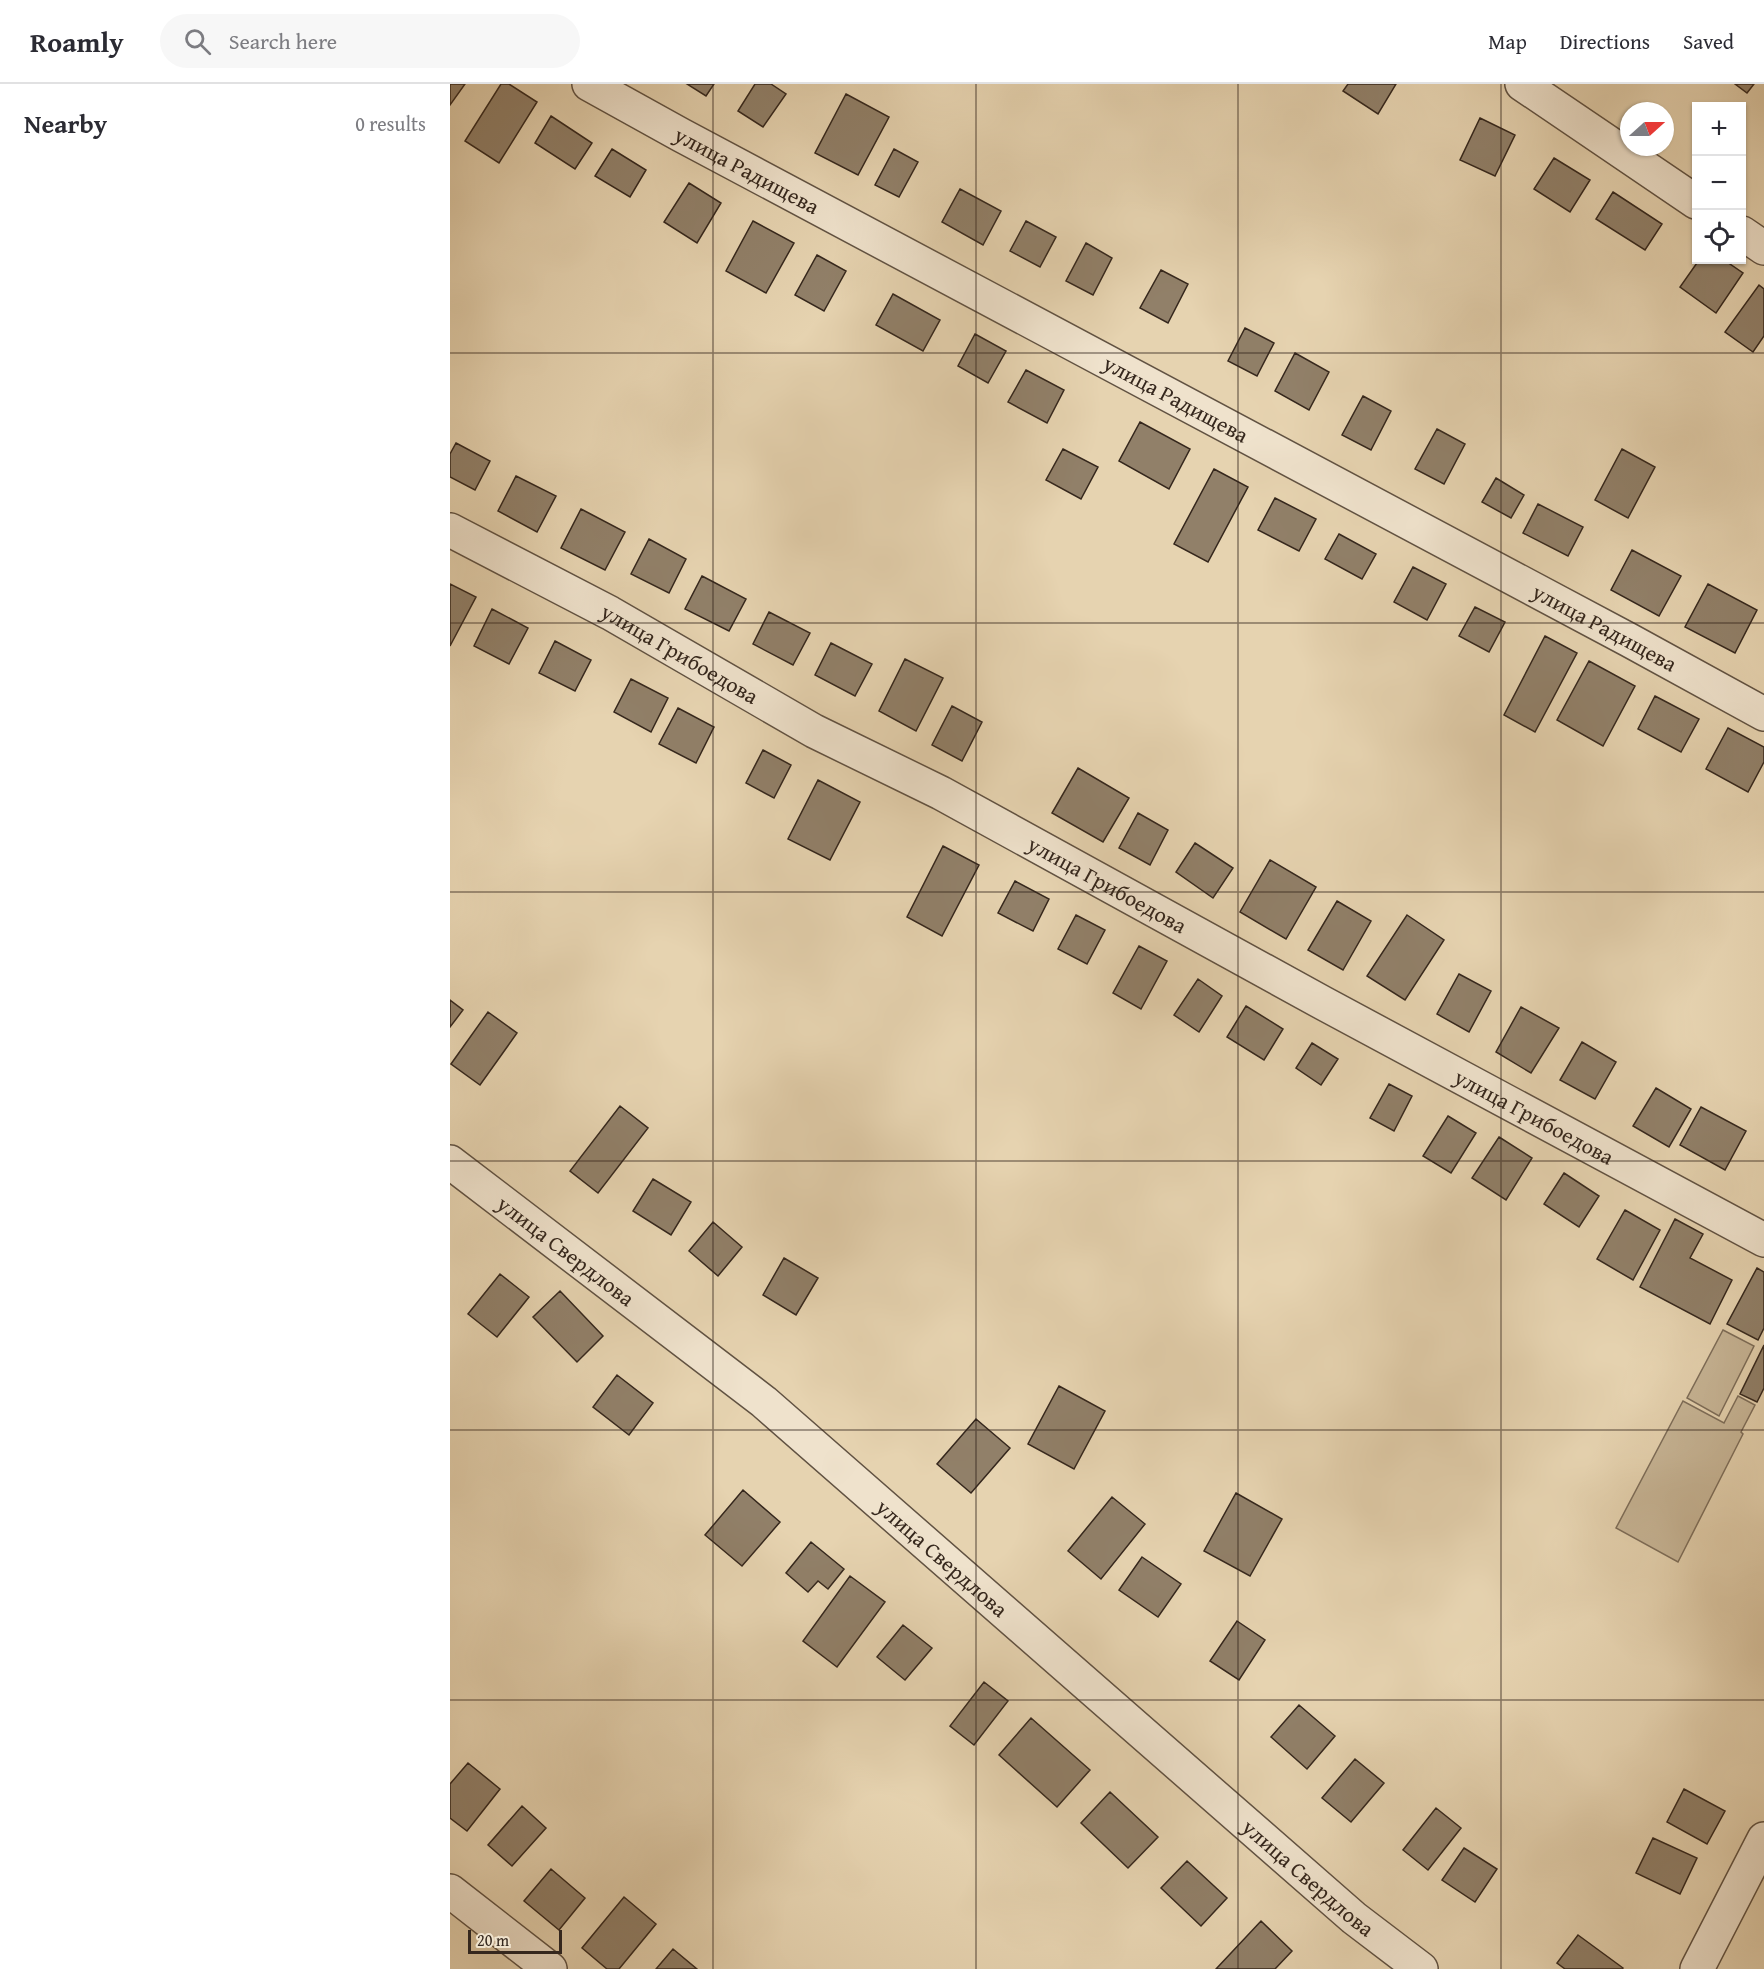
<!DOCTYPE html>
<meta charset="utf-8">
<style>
:root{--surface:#fff;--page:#f7f7f7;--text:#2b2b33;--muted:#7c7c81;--line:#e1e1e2}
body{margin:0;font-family:"Gentium Book Plus",serif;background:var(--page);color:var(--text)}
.controls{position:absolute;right:18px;top:18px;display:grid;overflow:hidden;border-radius:0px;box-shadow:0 2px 4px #0004}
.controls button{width:54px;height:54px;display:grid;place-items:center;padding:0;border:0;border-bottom:2px solid var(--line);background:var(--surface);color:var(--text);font:30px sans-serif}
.compass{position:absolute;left:1170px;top:18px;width:54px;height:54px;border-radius:50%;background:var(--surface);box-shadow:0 2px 4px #0004;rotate:69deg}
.scale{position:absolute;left:18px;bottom:15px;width:94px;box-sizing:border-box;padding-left:6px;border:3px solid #35271d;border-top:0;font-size:16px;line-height:21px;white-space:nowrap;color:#35271d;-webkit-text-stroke:4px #efe2cc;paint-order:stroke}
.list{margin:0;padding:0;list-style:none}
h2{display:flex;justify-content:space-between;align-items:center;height:78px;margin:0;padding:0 24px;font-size:26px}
h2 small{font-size:20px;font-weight:400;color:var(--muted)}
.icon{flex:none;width:33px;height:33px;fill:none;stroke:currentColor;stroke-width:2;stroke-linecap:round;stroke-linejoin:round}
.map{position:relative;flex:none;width:1314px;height:1885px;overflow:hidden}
header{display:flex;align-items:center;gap:36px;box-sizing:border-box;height:84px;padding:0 30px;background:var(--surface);border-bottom:2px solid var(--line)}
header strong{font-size:28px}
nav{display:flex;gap:33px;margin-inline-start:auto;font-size:21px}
.search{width:420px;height:54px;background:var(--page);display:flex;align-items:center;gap:15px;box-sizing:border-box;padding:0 21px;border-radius:33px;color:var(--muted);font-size:22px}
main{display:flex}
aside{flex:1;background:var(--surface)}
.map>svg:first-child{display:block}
.green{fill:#c8b697;stroke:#7e6e5a;stroke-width:1.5}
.building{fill:#918069;stroke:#35271d;stroke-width:1.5}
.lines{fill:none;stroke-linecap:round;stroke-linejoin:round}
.minor-casing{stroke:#615242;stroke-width:36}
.minor{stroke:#efe2cc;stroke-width:33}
.grid{fill:none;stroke:#35271d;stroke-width:1.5;stroke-opacity:0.55}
.labels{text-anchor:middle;stroke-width:6;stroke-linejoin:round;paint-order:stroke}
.street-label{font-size:22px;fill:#35271d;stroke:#efe2cc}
</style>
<header>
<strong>Roamly</strong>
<div class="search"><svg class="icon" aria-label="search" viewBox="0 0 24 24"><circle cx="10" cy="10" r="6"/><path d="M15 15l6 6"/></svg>Search here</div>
<nav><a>Map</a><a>Directions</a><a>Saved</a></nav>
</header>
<main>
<aside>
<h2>Nearby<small>0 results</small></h2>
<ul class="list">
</ul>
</aside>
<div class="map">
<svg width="1314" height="1885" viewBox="0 0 1314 1885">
<rect width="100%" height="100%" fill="#e6d3b0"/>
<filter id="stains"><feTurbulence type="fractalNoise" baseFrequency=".00333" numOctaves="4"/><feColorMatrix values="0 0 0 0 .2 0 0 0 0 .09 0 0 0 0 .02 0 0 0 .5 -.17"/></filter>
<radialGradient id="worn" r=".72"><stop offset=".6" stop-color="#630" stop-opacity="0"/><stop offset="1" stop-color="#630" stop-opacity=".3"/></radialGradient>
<path class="green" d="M1273,1246L1304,1262L1269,1332L1237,1314Z
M1288,1312L1305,1321L1291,1348L1293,1350L1228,1478L1166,1444L1233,1317L1274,1339Z"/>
<path class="building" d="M0,0H15L0,21Z
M51,0H59L87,18L49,79L15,57Z
M237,0H264L256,12Z
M305,0H321L336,10L313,43L288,27Z
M898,0H946L928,30L893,7Z
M1285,0H1304L1297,9Z
M396,10L439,33L408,91L365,69Z
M101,32L142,59L125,85L85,59Z
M1030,34L1065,51L1045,92L1010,76Z
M162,65L196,86L180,113L145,92Z
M444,65L468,78L449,113L425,101Z
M1104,74L1140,96L1120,128L1084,105Z
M239,99L271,119L247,159L214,138Z
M510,105L551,127L533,161L492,138Z
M1163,108L1212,140L1195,166L1146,135Z
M303,137L344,159L316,209L276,187Z
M576,137L606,153L590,183L560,167Z
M636,159L662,174L643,211L616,197Z
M367,171L396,187L374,227L345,211Z
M1249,176H1274L1293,189L1266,229L1230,203Z
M711,186L738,200L718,239L690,224Z
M1309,201L1314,205V252L1303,268L1275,248Z
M443,210L490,236L473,267L426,241Z
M795,244L824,259L807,292L778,277Z
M525,250L556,267L538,299L508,282Z
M845,269L879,288L859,326L825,307Z
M576,286L614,306L597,339L558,318Z
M913,312L941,327L921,366L892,351Z
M690,338L740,365L719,405L669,377Z
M987,345L1015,360L994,400L965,385Z
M6,359L40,377L25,406L0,393V370Z
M613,365L648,383L631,415L596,396Z
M1172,365L1205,383L1178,434L1145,416Z
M764,385L798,403L758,478L724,460Z
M66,392L106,412L87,448L48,427Z
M1046,394L1074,411L1061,434L1032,418Z
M825,414L866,435L849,467L808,446Z
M1088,420L1133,443L1118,472L1073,449Z
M131,425L175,448L155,486L111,464Z
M889,450L926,470L912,495L875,475Z
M199,455L236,475L219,509L181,490Z
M1182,466L1231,492L1209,532L1161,506Z
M963,483L996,500L977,536L944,518Z
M252,492L296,515L279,547L235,525Z
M0,500L26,513L0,562Z
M1258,500L1307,526L1285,569L1235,543Z
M1025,523L1055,538L1039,568L1009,552Z
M42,525L78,544L59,580L24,562Z
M319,528L360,549L343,581L303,560Z
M1095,552L1127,569L1085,648L1054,631Z
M105,557L141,576L125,607L89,589Z
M381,559L422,580L405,612L365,591Z
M455,575L493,594L466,647L429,627Z
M1139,577L1185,602L1153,662L1107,636Z
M181,595L218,614L201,648L164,628Z
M1205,612L1249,635L1231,668L1188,645Z
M502,622L532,638L512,677L482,661Z
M228,624L264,643L246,679L209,660Z
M1278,644L1314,663V678L1298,708L1256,685Z
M313,666L341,681L324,714L296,699Z
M628,684L679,714L653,758L602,729Z
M368,696L410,718L380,776L338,755Z
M688,729L718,746L700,781L669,764Z
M745,759L783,784L763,814L726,788Z
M493,762L529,781L492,852L457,833Z
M820,776L866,803L836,855L790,828Z
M565,797L599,815L583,847L548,829Z
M887,817L921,837L893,886L858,866Z
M626,831L655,846L637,880L608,865Z
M957,831L994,856L955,916L917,892Z
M689,862L717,877L691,925L663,909Z
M1009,890L1041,907L1019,948L987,930Z
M748,895L772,912L749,948L724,931Z
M0,916L13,926L0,943Z
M796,922L833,945L814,976L777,953Z
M1071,923L1109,944L1081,989L1046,968Z
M38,928L67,949L30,1001L1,980Z
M1132,958L1166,978L1145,1015L1110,996Z
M862,959L888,975L871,1001L846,984Z
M939,1000L962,1012L944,1047L920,1034Z
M1206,1004L1241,1025L1219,1063L1183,1042Z
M170,1022L198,1044L148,1109L120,1087Z
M1251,1023L1296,1047L1275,1086L1230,1061Z
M998,1032L1026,1049L1001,1089L973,1072Z
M1049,1053L1082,1074L1056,1116L1022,1094Z
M1114,1089L1149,1112L1129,1143L1094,1120Z
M203,1095L241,1118L221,1151L183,1127Z
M1175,1126L1210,1146L1183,1196L1147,1175Z
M1225,1135L1253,1150L1240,1174L1282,1196L1260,1240L1190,1203Z
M263,1138L292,1163L268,1192L239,1167Z
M334,1174L368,1194L346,1231L313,1211Z
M1307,1184L1314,1188V1244L1308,1256L1277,1240Z
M50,1190L79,1213L47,1253L18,1230Z
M110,1207L153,1252L127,1278L83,1233Z
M1314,1261V1304L1307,1318L1290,1310Z
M167,1291L203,1319L179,1351L143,1323Z
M609,1302L655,1327L624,1385L578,1360Z
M526,1335L560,1364L521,1409L487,1380Z
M293,1406L330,1438L292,1482L255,1451Z
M786,1409L832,1435L800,1492L754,1467Z
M662,1413L695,1440L651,1495L618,1467Z
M361,1458L394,1485L378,1505L368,1497L358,1508L336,1489Z
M692,1473L731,1500L708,1533L669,1506Z
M400,1492L435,1518L387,1583L353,1557Z
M787,1537L815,1556L789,1596L760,1577Z
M453,1541L482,1564L455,1596L427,1573Z
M534,1598L558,1617L524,1661L500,1642Z
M849,1621L885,1652L857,1685L821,1653Z
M581,1634L640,1686L607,1723L549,1671Z
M905,1675L934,1699L901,1738L872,1714Z
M18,1679L50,1705L17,1747L0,1734V1700Z
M1234,1705L1275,1727L1257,1760L1217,1738Z
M660,1708L708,1753L678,1784L631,1739Z
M72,1722L96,1744L62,1782L38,1761Z
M986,1724L1011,1744L978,1786L953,1766Z
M1203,1754L1247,1774L1230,1810L1186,1789Z
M1014,1764L1047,1785L1025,1818L992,1796Z
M737,1777L777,1814L751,1842L711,1804Z
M101,1785L135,1814L109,1846L74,1817Z
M174,1813L206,1840L169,1885H157L132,1864Z
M811,1837L842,1867L825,1885H766Z
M1128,1851L1173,1884L1172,1885H1115L1107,1879Z
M223,1865L247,1885H206Z"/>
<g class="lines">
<defs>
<g id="minor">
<path id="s1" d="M139,0L231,51L1179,556L1314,630"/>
<path d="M1072,0L1246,118"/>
<path d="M1292,149L1314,164"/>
<path id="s2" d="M0,446L160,529L364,647L491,709L873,919L1314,1156"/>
<path id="s3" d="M0,1078L314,1318L904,1834L971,1885"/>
<path d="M0,1807L100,1885"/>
<path d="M1247,1885L1314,1755"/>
</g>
</defs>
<use href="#minor" class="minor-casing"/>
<use href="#minor" class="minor"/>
</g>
<path class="grid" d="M263,0V1885M526,0V1885M788,0V1885M1051,0V1885M0,269H1314M0,539H1314M0,808H1314M0,1077H1314M0,1346H1314M0,1616H1314"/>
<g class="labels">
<g class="street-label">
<text dy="8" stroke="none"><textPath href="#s1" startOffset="180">улица Радищева</textPath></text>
<text dy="8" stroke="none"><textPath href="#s1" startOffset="666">улица Радищева</textPath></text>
<text dy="8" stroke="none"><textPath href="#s1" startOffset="1152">улица Радищева</textPath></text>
<text dy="8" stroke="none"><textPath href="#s2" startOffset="261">улица Грибоедова</textPath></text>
<text dy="8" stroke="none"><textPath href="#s2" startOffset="747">улица Грибоедова</textPath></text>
<text dy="8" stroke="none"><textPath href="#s2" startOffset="1233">улица Грибоедова</textPath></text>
<text dy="8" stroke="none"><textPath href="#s3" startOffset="146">улица Свердлова</textPath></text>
<text dy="8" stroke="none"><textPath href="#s3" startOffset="632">улица Свердлова</textPath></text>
<text dy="8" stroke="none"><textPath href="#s3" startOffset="1118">улица Свердлова</textPath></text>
</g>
</g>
<rect width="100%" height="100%" filter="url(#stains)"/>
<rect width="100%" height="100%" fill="url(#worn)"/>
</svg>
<div class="controls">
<button>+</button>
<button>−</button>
<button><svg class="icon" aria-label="locate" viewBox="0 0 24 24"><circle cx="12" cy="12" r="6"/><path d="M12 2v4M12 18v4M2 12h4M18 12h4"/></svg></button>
</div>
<svg class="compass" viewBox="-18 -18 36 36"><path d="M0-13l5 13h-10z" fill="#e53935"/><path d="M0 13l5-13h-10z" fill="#7c7c81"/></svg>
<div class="scale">20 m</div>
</div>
</main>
